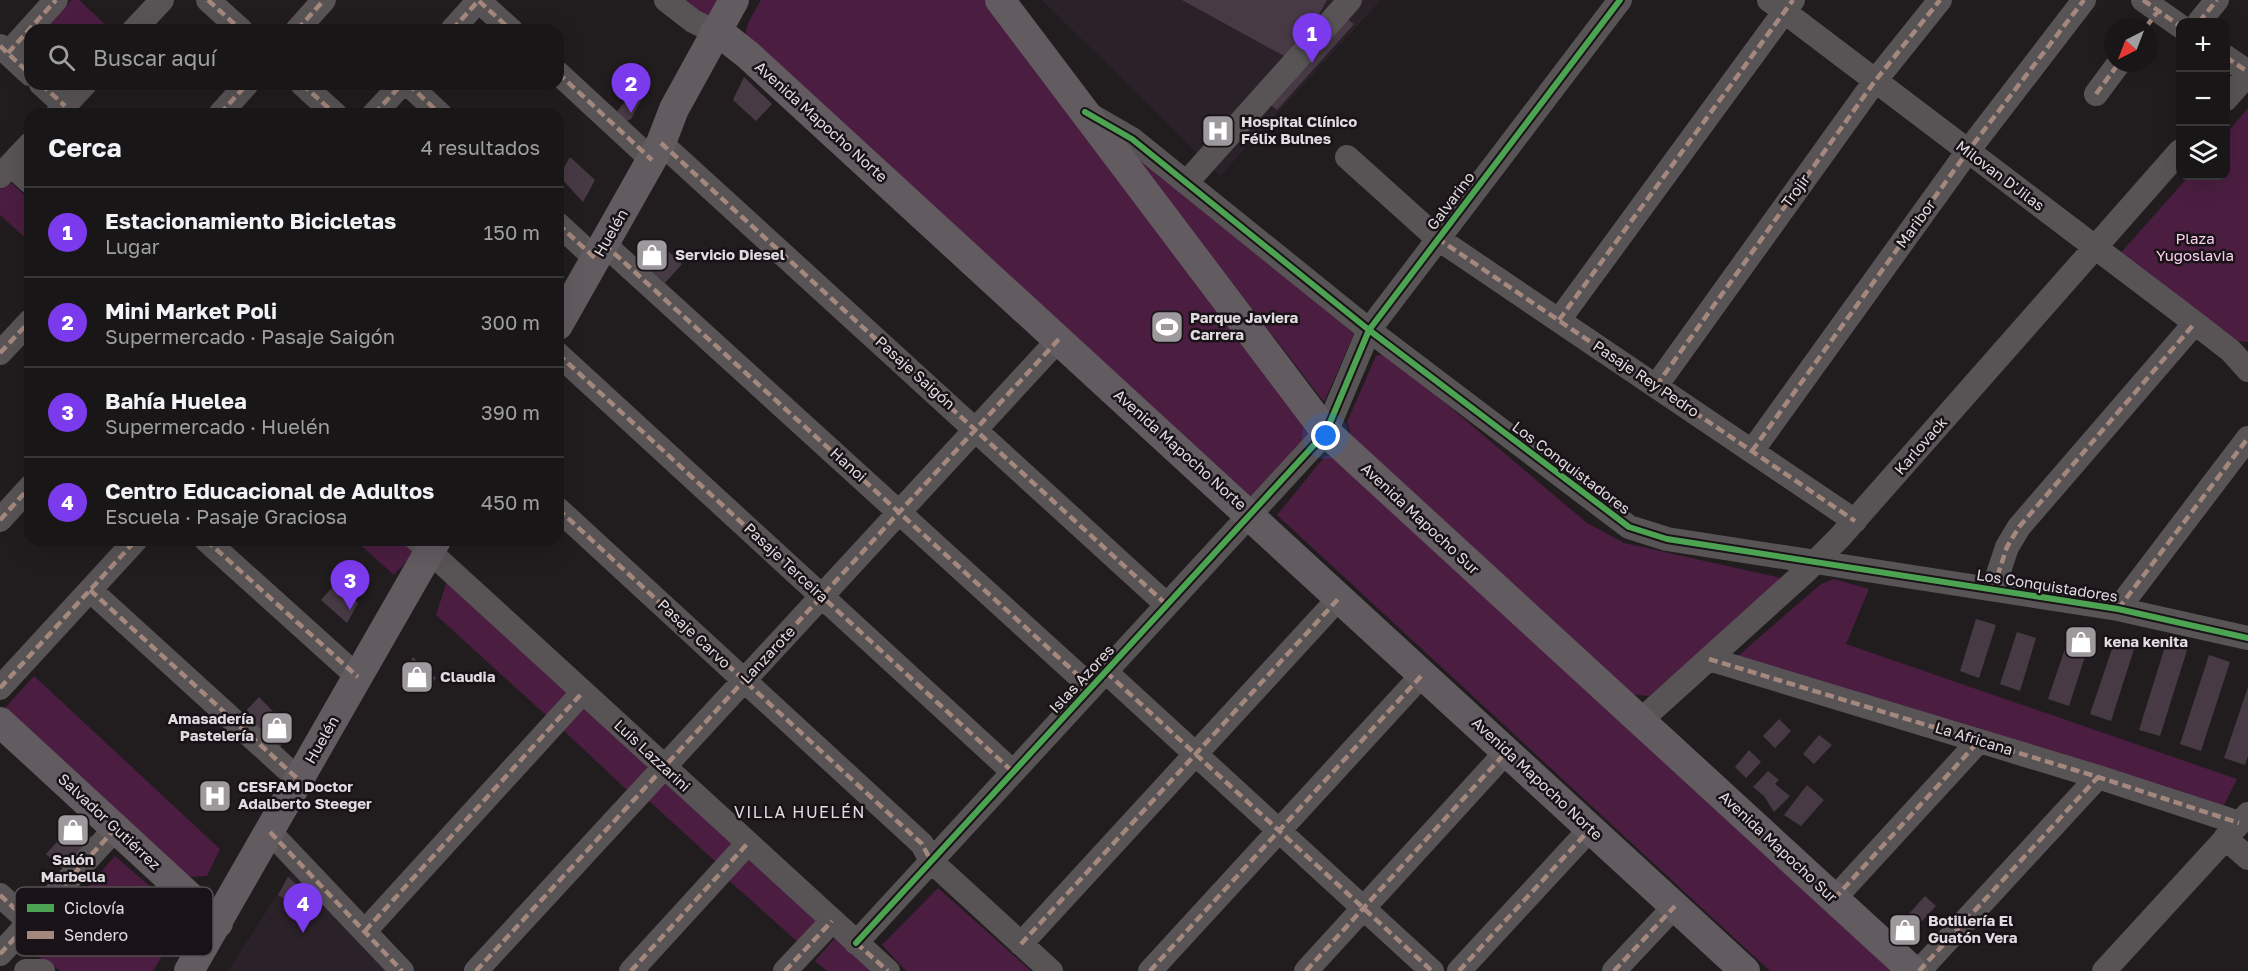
<!DOCTYPE html>
<html lang="es">
<meta charset="utf-8">
<style>
:root{--surface:#191617;--page:#262324;--text:#f1f3f6;--muted:#9f9fa1;--line:#373536;--accent:#7c3aed}
body{margin:0;font-family:"Golos Text",sans-serif;background:var(--page);color:var(--text)}
.controls{position:absolute;right:18px;top:18px;display:grid;overflow:hidden;border-radius:12px;box-shadow:0 6px 24px #0002}
.controls button{width:54px;height:54px;display:grid;place-items:center;padding:0;border:0;border-bottom:2px solid var(--line);background:var(--surface);color:var(--text);font:30px sans-serif}
.compass{position:absolute;left:2104px;top:18px;width:54px;height:54px;border-radius:50%;background:var(--surface);box-shadow:0 6px 24px #0002;rotate:222deg}
.you{position:absolute;left:1326px;top:436px;width:21px;height:21px;margin:-15px;border:4px solid #fff;border-radius:50%;background:#1a73e8;box-shadow:0 0 0 9px #1a73e833}
.badge{display:grid;place-items:center;width:39px;height:39px;border-radius:50%;background:var(--accent);color:#fff;font-size:20px;font-weight:700}
.pin{position:absolute;translate:-50% -50px;filter:drop-shadow(0 2px 3px #0008)}
.pin::after{content:'';position:absolute;top:32px;width:21px;height:18px;background:inherit;clip-path:polygon(0 0,100% 0,50% 100%)}
.list{margin:0;padding:0;list-style:none}
h2{display:flex;justify-content:space-between;align-items:center;height:78px;margin:0;padding:0 24px;font-size:26px}
h2 small{font-size:20px;font-weight:400;color:var(--muted)}
.list li{display:grid;grid-template-columns:39px 1fr auto;gap:18px;align-items:center;box-sizing:border-box;height:90px;padding:0 24px;border-top:2px solid var(--line)}
.list b{display:block;font-size:22px;white-space:nowrap}
.list p{margin:0;font-size:20px;white-space:nowrap;color:var(--muted)}
.list em{font-size:20px;font-style:normal;color:var(--muted)}
.icon{flex:none;width:33px;height:33px;fill:none;stroke:currentColor;stroke-width:2;stroke-linecap:round;stroke-linejoin:round}
.map{position:relative;flex:none;width:2248px;height:971px;overflow:hidden}
.search{position:absolute;background:var(--surface);box-shadow:0 6px 24px #0002;left:24px;top:24px;width:540px;height:66px;display:flex;align-items:center;gap:15px;box-sizing:border-box;padding:0 21px;border-radius:18px;color:var(--muted);font-size:22px}
.panel{position:absolute;background:var(--surface);box-shadow:0 6px 24px #0002;left:24px;top:108px;width:540px;height:438px;border-radius:18px}
.map>svg:first-child{display:block}
.built{fill:#2b2129}
.green{fill:#4b1e41}
.building{fill:#483a45}
.lines{fill:none;stroke-linecap:round;stroke-linejoin:round}
.minor{stroke:#585456;stroke-width:24}
.major{stroke:#625b60;stroke-width:30}
.quiet{stroke:#a5887d;stroke-width:4.5;stroke-dasharray:9 4.5;stroke-linecap:butt}
.cycleway-casing{stroke:#191317;stroke-width:10}
.cycleway{stroke:#4ca352;stroke-width:6}
.labels{text-anchor:middle;stroke-width:5;stroke-linejoin:round;paint-order:stroke}
.street-label{font-size:15px;fill:#e0dcdf;stroke:#191317}
.poi-label{font-size:15px;font-weight:bold;fill:#e0dcdf;stroke:#191317;text-anchor:start}
.park-label{font-size:15px;fill:#facfed;stroke:#191317}
.neighbourhood-label{font-size:16px;letter-spacing:1.5px;fill:#e0dcdf;stroke:#191317}
.key{fill:#191317;stroke:#554f53;stroke-width:1.5}
.key-label{font-size:16px;fill:#e0dcdf}
</style>
<div class="map">
<svg width="2248" height="971" viewBox="0 0 2248 971">
<rect width="100%" height="100%" fill="#211d1f"/>
<path class="built" d="M1042,0H1381L1220,176Z
M293,870L391,971H228Z"/>
<path class="green" d="M72,0H79L109,28L107,30H44Z
M684,0H728L714,23Z
M761,0H988L1312,432L1251,498L746,40C744,25 754,13 761,0Z
M2248,108V342L2235,341L2118,256L2189,176H2226V134Z
M1129,149L1357,327L1324,402Z
M8,180L30,200V242L0,215V189Z
M1386,353L1587,523L1624,543L1786,579L1649,696L1630,694L1352,439L1347,422L1376,356Z
M1325,456H1342L1895,971H1770L1277,515Z
M355,540H403L416,551L394,575Z
M1834,579L1869,589L1846,644L2237,779L2223,807L1738,656L1821,584Z
M447,581L570,692L548,717L436,615Z
M34,676L220,849L207,876L187,877L5,708Z
M585,705L650,766L627,790L562,729Z
M666,777L738,843L718,864L646,798Z
M747,854L821,922L800,944L725,877Z
M115,856L185,917L153,971H61L30,952Z
M938,888L1021,962L1031,971H906L882,945Z
M835,938L873,971H827L815,961Z"/>
<path class="building" d="M1182,0H1327L1293,61Z
M1346,18L1354,24L1277,110L1269,103Z
M631,66L650,84L631,119L624,122L615,114L631,94L619,82Z
M744,77L772,104L756,121L733,100Z
M570,157L595,180L583,202L559,176Z
M658,242L682,264L665,283L641,261Z
M336,583L358,603L347,623L321,600Z
M1976,619L1996,625L1979,678L1960,671Z
M2072,628L2092,635L2069,706L2048,699Z
M2017,632L2036,638L2020,691L2000,684Z
M2167,640L2188,647L2160,736L2139,730Z
M2114,643L2134,649L2111,721L2090,714Z
M2209,655L2230,662L2201,751L2180,744Z
M413,657L436,678L424,692L404,673Z
M2248,687V756L2245,765L2224,758Z
M259,697L290,729L279,749L242,715Z
M1779,719L1791,731L1775,748L1763,736Z
M1819,735L1832,745L1814,764L1803,754Z
M1749,750L1761,762L1746,778L1735,767Z
M1768,771L1779,780L1775,784L1790,796L1774,812L1764,796L1753,787Z
M1807,785L1824,800L1801,826L1784,815Z
M75,822L92,838L63,869L46,854Z
M288,877L302,889L294,904L278,895Z
M1925,896L1936,906L1907,937L1896,928Z"/>
<g class="lines">
<path class="minor" d="M208,0L241,30
M666,0L693,21L715,32
M1769,0L2195,323L2231,351L2248,370
M2143,0L2180,26
M479,1L511,30
M2199,22L2217,0
M134,30L162,0
M297,30L324,0
M452,30L479,0
M0,46L30,74
M8,53L56,0
M2226,57L2248,72
M558,73L652,160
M41,84L65,106
M302,84L335,114
M408,84L440,114
M2096,94L2119,63
M2226,99L2248,74
M57,114L85,84
M220,114L247,84
M374,114L402,84
M1089,114L1132,139L1369,330L1629,527L1667,539L2118,609L2248,638
M661,143L1167,605
M1347,157L1437,238L1855,521
M11,165L30,182
M0,176L30,144
M1187,182L1350,0
M558,224L596,259
M604,244L1091,687
M1559,320L1793,0
M0,353L30,321
M558,354L1013,772
M1656,386L1875,81L1940,0
M1752,451L1968,151L2084,0
M558,509L922,844L931,861L1051,971
M0,520L30,487
M206,540L358,677
M417,540L888,971
M1993,589L2007,547L2019,527L2195,323
M90,590L299,780
M2118,609L2248,438
M1709,659L2098,777L2239,823
M1106,672L1432,971
M0,688L136,540
M1640,721L1806,571L1840,537L2180,151
M270,832L402,971
M2225,838L2248,858
M0,895L29,922
M1834,899L1979,741
M365,931L583,692
M856,943L1326,432L1369,330L1620,0
M1021,944L1340,597
M0,954L116,828
M26,971H43
M476,971L1059,339
M631,971L748,843
M785,971L832,921
M1150,971L1423,674
M1306,971L1507,751
M1459,971L1591,828
M1614,971L1675,906
M1919,971L2098,777
M2104,971L2248,814"/>
<path class="major" d="M1000,0L1326,432L1913,971
M715,32L729,40L748,55L1745,971
M558,325L661,143L674,109L734,0
M0,722L218,923
M189,971L436,540"/>
<path class="quiet" d="M208,0L241,30
M2143,0L2180,26
M479,1L511,30
M2199,22L2217,0
M2146,27L2158,11
M297,30L324,0
M452,30L479,0
M0,46L30,74
M8,53L56,0
M2226,57L2248,72
M558,73L652,160
M41,84L65,106
M302,84L335,114
M408,84L440,114
M2096,94L2119,63
M220,114L247,84
M374,114L402,84
M661,143L1167,605
M558,224L596,259
M1437,238L1855,521
M604,244L1091,687
M1559,320L1793,0
M0,353L30,321
M558,354L1013,772
M1656,386L1875,81L1940,0
M1752,451L1968,151L2084,0
M558,509L922,844L931,861
M0,520L30,487
M206,540L358,677
M1993,589L2007,547L2019,527L2195,323
M90,590L299,780
M2118,609L2248,438
M1709,659L2098,777L2239,823
M1106,672L1432,971
M0,688L136,540
M270,832L402,971
M0,895L29,922
M1834,899L1979,741
M365,931L583,692
M856,943L888,971
M1021,944L1340,597
M0,954L116,828
M476,971L1059,339
M631,971L748,843
M785,971L832,921
M1150,971L1423,674
M1306,971L1507,751
M1459,971L1591,828
M1614,971L1675,906
M1919,971L2098,777"/>
<defs>
<path id="cycleway" d="M1085,112L1132,139L1369,330L1629,527L1667,539L2118,609L2248,638
M856,943L1326,432L1369,330L1620,0"/>
</defs>
<use href="#cycleway" class="cycleway-casing"/>
<use href="#cycleway" class="cycleway"/>
</g>
<defs>
<symbol id="hospital-square" viewBox="-11 -11 22 22"><rect x="-9" y="-9" width="18" height="18" rx="4" fill="#9d999c" stroke="#191317"/><path d="M-5-5h3v3.5h4V-5h3V5h-3V1.5h-4V5h-3Z" fill="#fff"/></symbol>
<symbol id="shop-square" viewBox="-11 -11 22 22"><rect x="-9" y="-9" width="18" height="18" rx="4" fill="#9d999c" stroke="#191317"/><path d="M-5-2.5h2.3a2.7 3.5 0 0 1 5.4 0H5L5.5 6h-11ZM-1.5-2.5h3a1.5 2.3 0 0 0-3 0Z" fill="#fff"/></symbol>
<symbol id="stadium-square" viewBox="-11 -11 22 22"><rect x="-9" y="-9" width="18" height="18" rx="4" fill="#9d999c" stroke="#191317"/><path d="M0-5a6.5 5 0 1 0 0 10a6.5 5 0 1 0 0-10ZM-3.5-1.8h7v3.6h-7Z" fill="#fff"/></symbol>
</defs>
<g fill-rule="evenodd">
<use href="#hospital-square" x="1199" y="112" width="38" height="38"/>
<use href="#shop-square" x="633" y="236" width="38" height="38"/>
<use href="#stadium-square" x="1148" y="308" width="38" height="38"/>
<use href="#shop-square" x="2062" y="623" width="38" height="38"/>
<use href="#shop-square" x="398" y="658" width="38" height="38"/>
<use href="#shop-square" x="258" y="709" width="38" height="38"/>
<use href="#hospital-square" x="196" y="777" width="38" height="38"/>
<use href="#shop-square" x="54" y="811" width="38" height="38"/>
<use href="#shop-square" x="1886" y="911" width="38" height="38"/>
</g>
<g class="labels">
<g class="street-label">
<text transform="translate(821 122) rotate(42)" y="5">Avenida Mapocho Norte</text>
<text transform="translate(2000 176) rotate(37)" y="5">Milovan D'Jilas</text>
<text transform="translate(1796 191) rotate(-54)" y="5">Trojir</text>
<text transform="translate(1451 201) rotate(-53)" y="5">Galvarino</text>
<text transform="translate(1916 224) rotate(-54)" y="5">Maribor</text>
<text transform="translate(611 233) rotate(-60)" y="5">Huelén</text>
<text transform="translate(915 373) rotate(42)" y="5">Pasaje Saigón</text>
<text transform="translate(1646 379) rotate(34)" y="5">Pasaje Rey Pedro</text>
<text transform="translate(1921 446) rotate(-49)" y="5">Karlovack</text>
<text transform="translate(1180 450) rotate(42)" y="5">Avenida Mapocho Norte</text>
<text transform="translate(848 465) rotate(42)" y="5">Hanoi</text>
<text transform="translate(1571 468) rotate(37)" y="5">Los Conquistadores</text>
<text transform="translate(1420 519) rotate(43)" y="5">Avenida Mapocho Sur</text>
<text transform="translate(786 563) rotate(43)" y="5">Pasaje Terceira</text>
<text transform="translate(2047 586) rotate(9)" y="5">Los Conquistadores</text>
<text transform="translate(694 634) rotate(43)" y="5">Pasaje Carvo</text>
<text transform="translate(768 655) rotate(-47)" y="5">Lanzarote</text>
<text transform="translate(1082 679) rotate(-47)" y="5">Islas Azores</text>
<text transform="translate(1974 739) rotate(17)" y="5">La Africana</text>
<text transform="translate(322 740) rotate(-60)" y="5">Huelén</text>
<text transform="translate(652 756) rotate(43)" y="5">Luis Lazzarini</text>
<text transform="translate(1537 779) rotate(43)" y="5">Avenida Mapocho Norte</text>
<text transform="translate(109 822) rotate(43)" y="5">Salvador Gutiérrez</text>
<text transform="translate(1778 847) rotate(43)" y="5">Avenida Mapocho Sur</text>
</g>
<g class="poi-label">
<text x="1241" y="127">Hospital Clínico<tspan x="1241" dy="17">Félix Bulnes</tspan></text>
<text x="675" y="260">Servicio Diesel</text>
<text x="1190" y="323">Parque Javiera<tspan x="1190" dy="17">Carrera</tspan></text>
<text x="2104" y="647">kena kenita</text>
<text x="440" y="682">Claudia</text>
<text x="254" y="724" text-anchor="end">Amasadería<tspan x="254" dy="17">Pastelería</tspan></text>
<text x="238" y="792">CESFAM Doctor<tspan x="238" dy="17">Adalberto Steeger</tspan></text>
<text x="73" y="865" text-anchor="middle">Salón<tspan x="73" dy="17">Marbella</tspan></text>
<text x="1928" y="926">Botillería El<tspan x="1928" dy="17">Guatón Vera</tspan></text>
</g>
<g class="park-label">
<text x="2195" y="244">Plaza<tspan x="2195" dy="17">Yugoslavia</tspan></text>
</g>
<g class="neighbourhood-label">
<text x="800" y="818">VILLA HUELÉN</text>
</g>
</g>
<rect x="15" y="887" width="198" height="69" rx="9" class="key"/>
<rect x="27" y="904" width="27" height="8" fill="#4ca352"/>
<rect x="27" y="931" width="27" height="8" fill="#a5887d"/>
<g class="key-label">
<text x="64" y="914">Ciclovía</text>
<text x="64" y="941">Sendero</text>
</g>
</svg>
<div class="controls">
<button>+</button>
<button>−</button>
<button><svg class="icon" aria-label="layers" viewBox="0 0 24 24"><path d="M12 4l9 5-9 5-9-5zM3 14l9 5 9-5"/></svg></button>
</div>
<svg class="compass" viewBox="-18 -18 36 36"><path d="M0-13l5 13h-10z" fill="#e53935"/><path d="M0 13l5-13h-10z" fill="#9f9fa1"/></svg>
<div class="you"></div>
<div class="pin badge" style="left:1312px;top:63px">1</div>
<div class="pin badge" style="left:631px;top:113px">2</div>
<div class="pin badge" style="left:350px;top:610px">3</div>
<div class="pin badge" style="left:303px;top:933px">4</div>
<div class="search"><svg class="icon" aria-label="search" viewBox="0 0 24 24"><circle cx="10" cy="10" r="6"/><path d="M15 15l6 6"/></svg>Buscar aquí</div>
<section class="panel">
<h2>Cerca<small>4 resultados</small></h2>
<ul class="list">
<li><span class="badge">1</span><div><b>Estacionamiento Bicicletas</b><p>Lugar</p></div><em>150 m</em></li>
<li><span class="badge">2</span><div><b>Mini Market Poli</b><p>Supermercado · Pasaje Saigón</p></div><em>300 m</em></li>
<li><span class="badge">3</span><div><b>Bahía Huelea</b><p>Supermercado · Huelén</p></div><em>390 m</em></li>
<li><span class="badge">4</span><div><b>Centro Educacional de Adultos</b><p>Escuela · Pasaje Graciosa</p></div><em>450 m</em></li>
</ul>
</section>
</div>
